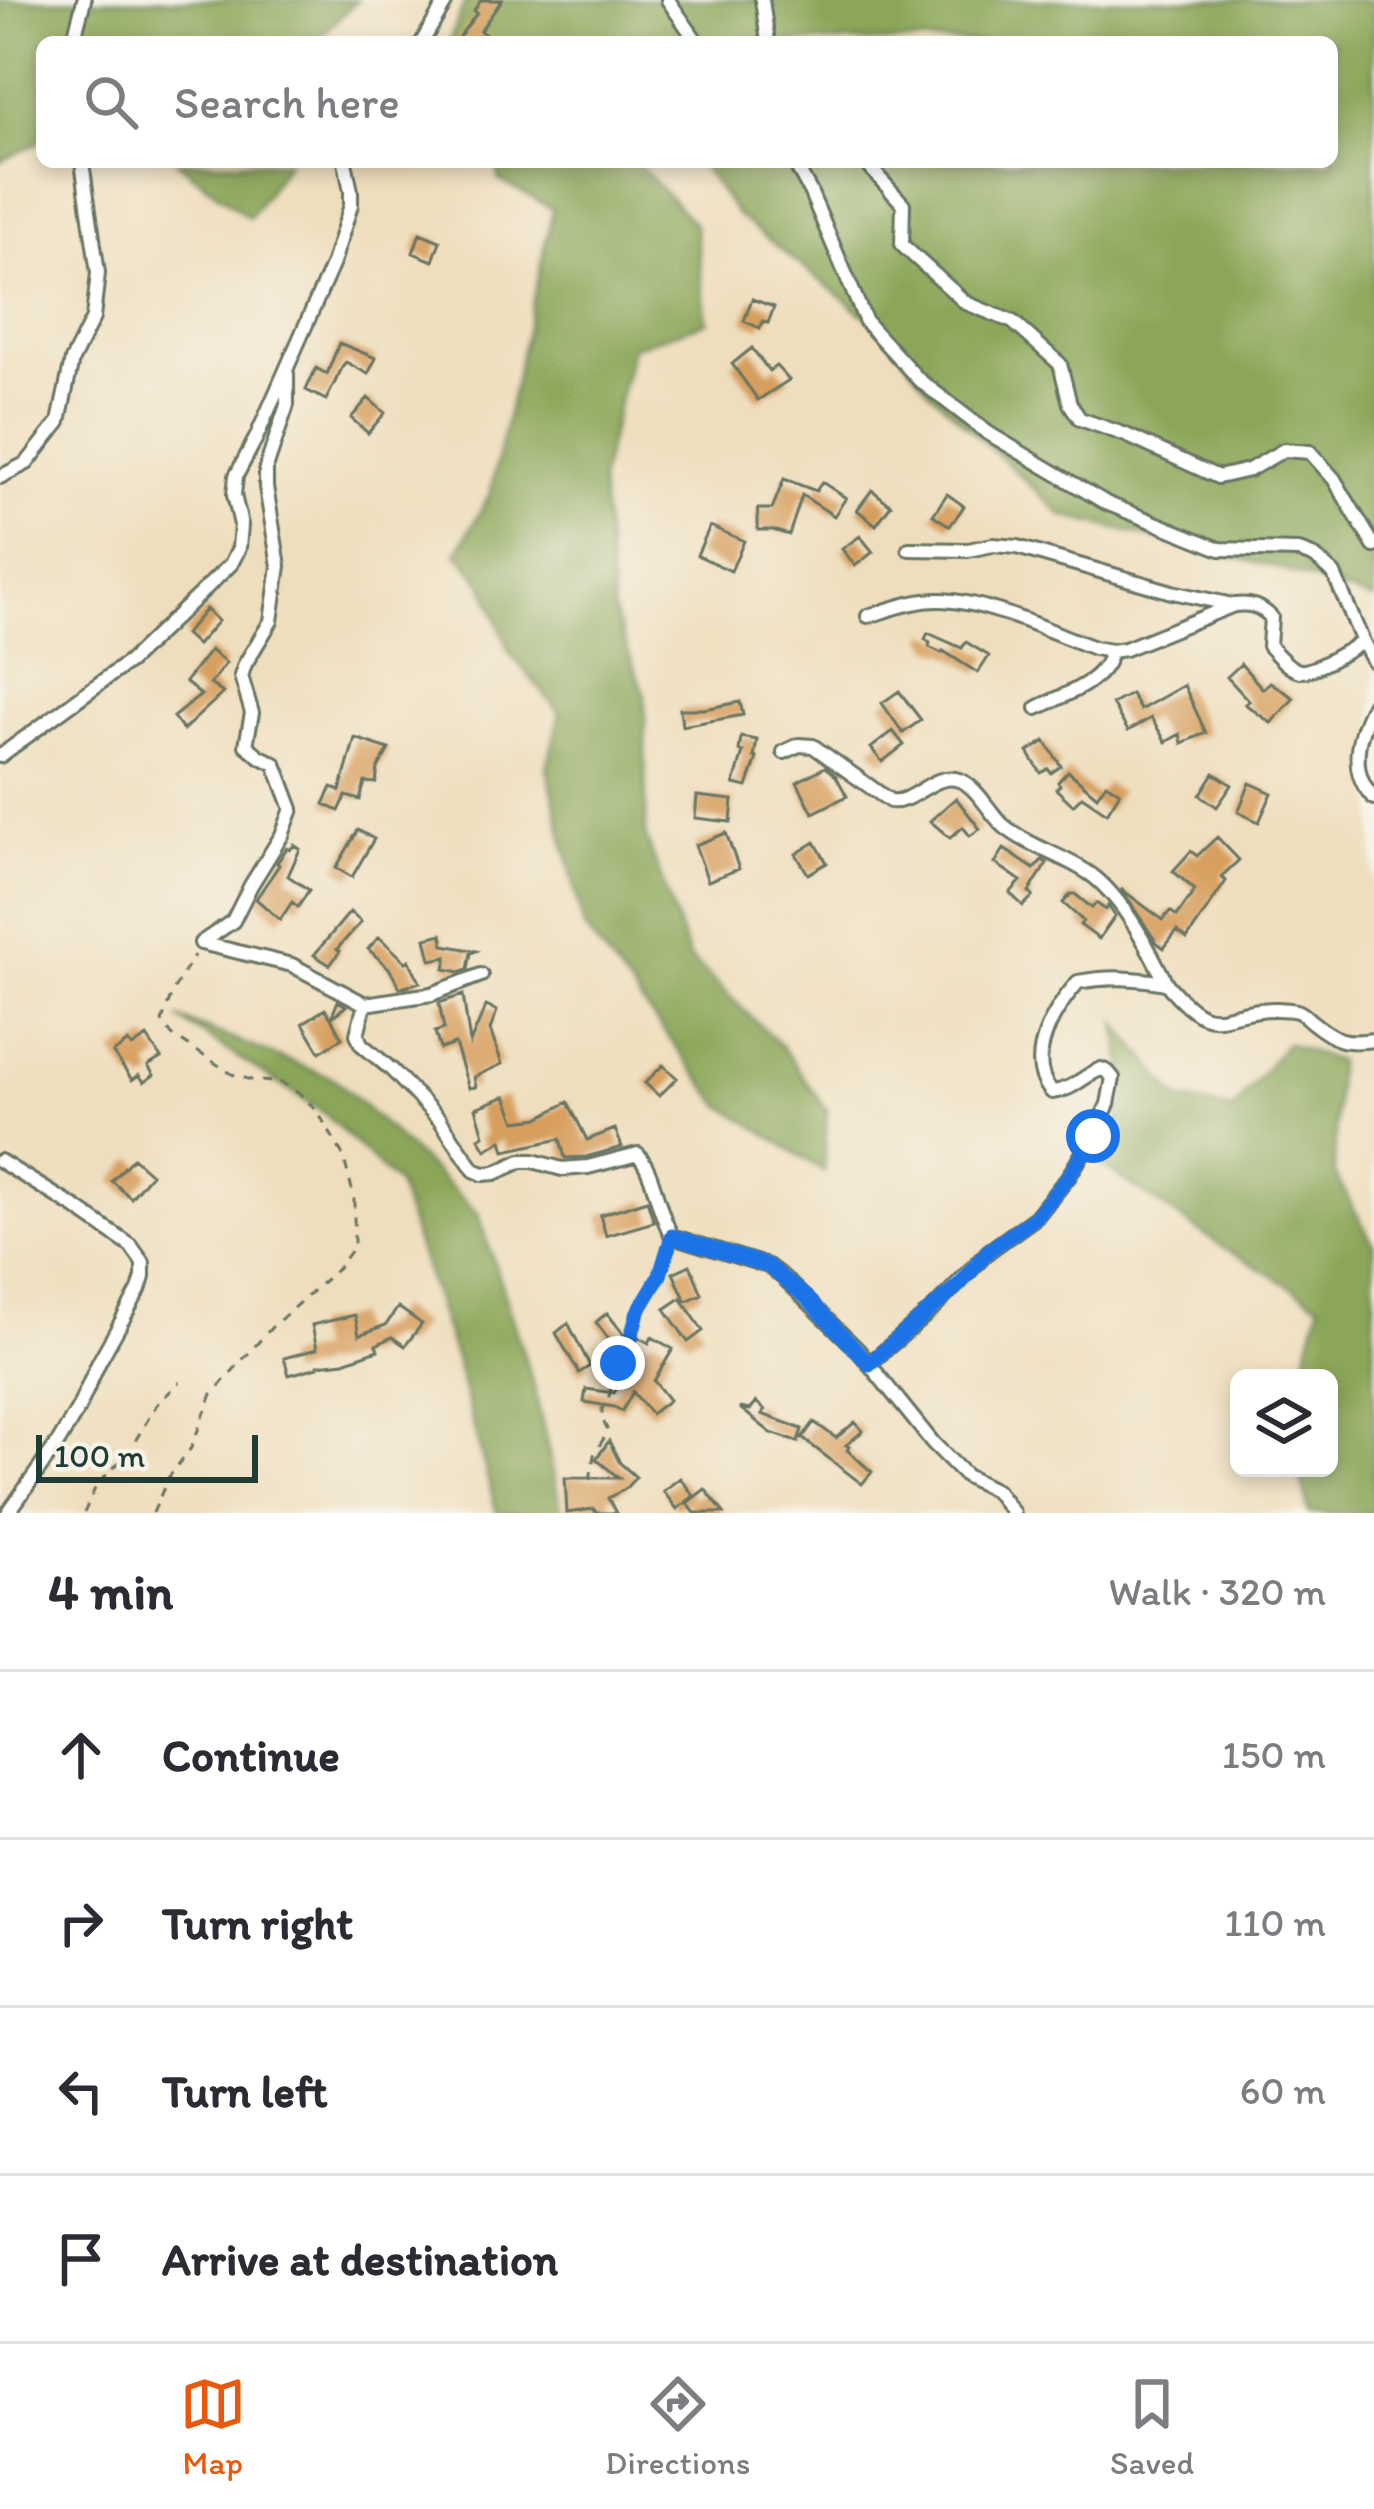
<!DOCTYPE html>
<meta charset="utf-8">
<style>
:root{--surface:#fff;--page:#f2f2f3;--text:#2b2b33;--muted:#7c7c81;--line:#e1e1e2;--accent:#ea580c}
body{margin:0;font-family:Itim,sans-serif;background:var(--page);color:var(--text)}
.controls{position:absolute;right:36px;bottom:36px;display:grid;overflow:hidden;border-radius:18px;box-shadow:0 6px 18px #0003}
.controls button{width:108px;height:108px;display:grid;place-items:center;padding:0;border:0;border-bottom:3px solid var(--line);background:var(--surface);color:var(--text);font:60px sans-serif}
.scale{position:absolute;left:36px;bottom:30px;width:222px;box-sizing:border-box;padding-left:12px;border:6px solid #1f3d34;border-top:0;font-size:33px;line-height:42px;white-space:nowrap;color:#1f3d34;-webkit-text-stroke:9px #f7f3e8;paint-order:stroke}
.stop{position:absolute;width:36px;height:36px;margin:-27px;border:9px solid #1a73e8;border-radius:50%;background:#fff}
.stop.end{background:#1a73e8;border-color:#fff;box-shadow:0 3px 12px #0008}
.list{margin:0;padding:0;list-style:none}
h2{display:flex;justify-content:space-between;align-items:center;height:156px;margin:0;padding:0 48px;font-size:51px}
h2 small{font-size:39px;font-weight:400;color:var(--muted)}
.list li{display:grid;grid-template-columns:78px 1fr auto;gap:36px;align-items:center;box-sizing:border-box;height:168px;padding:0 48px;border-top:3px solid var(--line)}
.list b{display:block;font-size:45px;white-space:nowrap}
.list em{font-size:39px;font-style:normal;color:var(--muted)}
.icon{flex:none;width:66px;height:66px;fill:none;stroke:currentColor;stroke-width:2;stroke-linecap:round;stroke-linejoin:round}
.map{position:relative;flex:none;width:1374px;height:1513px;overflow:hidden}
.search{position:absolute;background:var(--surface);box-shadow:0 6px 18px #0003;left:36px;right:36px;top:36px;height:132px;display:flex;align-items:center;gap:30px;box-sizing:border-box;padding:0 42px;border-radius:18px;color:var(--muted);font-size:45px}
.sheet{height:828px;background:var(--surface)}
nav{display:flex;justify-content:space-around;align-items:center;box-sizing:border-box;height:168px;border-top:3px solid var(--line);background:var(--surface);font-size:33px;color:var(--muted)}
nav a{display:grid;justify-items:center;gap:6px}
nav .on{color:var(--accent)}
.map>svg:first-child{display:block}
.forest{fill:#8ba659;stroke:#557246;stroke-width:3}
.building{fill:#d79f5d}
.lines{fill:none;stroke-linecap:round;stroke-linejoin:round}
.street-casing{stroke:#687564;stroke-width:18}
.path{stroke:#687564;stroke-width:3;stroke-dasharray:9 9;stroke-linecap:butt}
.street{stroke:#fff;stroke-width:12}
.route{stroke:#1a73e8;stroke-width:15}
</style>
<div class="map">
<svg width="1374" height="1513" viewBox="0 0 1374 1513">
<rect width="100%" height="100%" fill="#f7f3e8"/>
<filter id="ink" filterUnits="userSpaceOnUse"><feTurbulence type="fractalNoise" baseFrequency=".00833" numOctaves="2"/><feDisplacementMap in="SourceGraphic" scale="24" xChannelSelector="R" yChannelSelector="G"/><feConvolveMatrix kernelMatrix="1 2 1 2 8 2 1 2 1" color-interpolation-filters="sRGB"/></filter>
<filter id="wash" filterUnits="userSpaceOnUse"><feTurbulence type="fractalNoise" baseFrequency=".004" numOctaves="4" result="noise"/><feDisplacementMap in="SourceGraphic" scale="48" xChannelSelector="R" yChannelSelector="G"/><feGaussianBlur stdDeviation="2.7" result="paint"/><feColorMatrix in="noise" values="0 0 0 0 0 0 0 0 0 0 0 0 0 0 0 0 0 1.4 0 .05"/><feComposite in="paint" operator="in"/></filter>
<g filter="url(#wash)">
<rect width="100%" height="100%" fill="#efdebd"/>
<path class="forest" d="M0,0H357L315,42H42V140L0,162Z
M466,0H1374V600L1277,568L1063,516L928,389L881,328L737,215L699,162H1332V42H449Z
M177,162H288L249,218Z
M498,162H636L695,225L707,322L632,347L600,480L614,614L645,695L646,837L689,957L782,1047L827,1110L824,1171L720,1104L584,928L547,768L560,713L510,653L484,585L457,553L490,494L553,209L499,180Z
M178,1018L335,1079L478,1213L534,1387L562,1513H497L456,1362L397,1184L324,1113Z
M1117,1023L1177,1098L1233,1110L1286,1043L1337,1061L1334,1173L1374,1245V1513H1309L1299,1468H1329V1378H1300L1320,1304L1217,1243L1103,1166L1127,1094Z"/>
<g id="blocks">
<path class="building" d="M481,0H502L480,31L496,42H455L477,13L474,11Z
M420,233L440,241L433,261L413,253Z
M752,299L774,307L768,323L763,321L760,328L744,321Z
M339,343L376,358L368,374L346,362L344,364L326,400L306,390L316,368L327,374Z
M752,348L769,371L776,366L789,380L758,400L732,364Z
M368,398L385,413L368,433L351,418Z
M784,479L816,491L822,482L846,498L834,516L802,495L789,535L773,530H758V509H772Z
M872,490L891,505L876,525L857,510Z
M947,494L964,506L950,526L933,515Z
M710,526L744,541L731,571L697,555Z
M860,536L873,552L855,566L842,549Z
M206,609L218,621L197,645L185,634Z
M928,633L962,648L966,642L989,656L978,673L943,651L942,653L929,647L930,643L925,639Z
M210,650L226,663L210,684L223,693L183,730L173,717L201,695L185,682Z
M1241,664L1263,689L1270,682L1294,698L1271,723L1245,704L1249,701L1227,677Z
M1184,685L1206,733L1182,743L1180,734L1166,742L1151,718L1128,731L1112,704L1131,694L1140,710Z
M899,691L921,720L903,733L882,703Z
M740,702L743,715L682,726L680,709H704Z
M893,731L904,745L882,762L871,748Z
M741,737L757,740L754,757L757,758L747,787L734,784L743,752L739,751Z
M355,738L389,749L378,768L376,783L365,782L360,800L346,796L339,811L324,804L332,787L340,791Z
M1045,741L1061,766L1051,773L1048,769L1041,773L1028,752Z
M825,767L836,776L847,796L813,813L797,782Z
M1068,771L1097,796L1106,783L1120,792L1107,813L1082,796L1073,805L1056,789L1060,785L1058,782Z
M1214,773L1232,785L1217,807L1200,795Z
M1250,783L1272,793L1259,822L1238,812Z
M697,796L733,800L731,822L695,818Z
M956,798L980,829L970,836L963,827L950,838L930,821Z
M358,830L374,839L352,877L336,868Z
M726,833L739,869L708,881L695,845Z
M1217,837L1239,860L1221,877L1226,881L1187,939L1177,931L1164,948L1157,943L1121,889L1163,920L1170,911L1177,916L1195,890L1173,871L1191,851L1197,856Z
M815,842L827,863L808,874L796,854Z
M294,845L300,849L288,876L309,890L298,907L292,902L280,920L256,899L279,865L277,863L287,848L290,850Z
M1004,849L1034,869L1042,860L1047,863L1029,892L1033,896L1023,906L1010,893L1021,881L995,863Z
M1071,894H1075L1092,908L1096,903L1106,910L1108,906L1115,916L1099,939L1080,925L1083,921L1063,903Z
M350,912L361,922L337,949L340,951L330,965L314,955Z
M442,934L444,945L476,951L471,953L468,969L460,972L445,969L447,957L431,960L426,938Z
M379,937L406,962L409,960L420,982L400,988L389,968L368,949Z
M463,995L470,1043L486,1006L497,1011L490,1030L502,1064L474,1077L476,1087L469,1088L455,1044L440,1049L435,1032L444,1029L439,1003Z
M338,1001L346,1006L331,1018L342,1038L320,1052L303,1023L325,1009L331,1018Z
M147,1037L161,1058L148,1066L154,1075L144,1082L139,1075L132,1080L113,1053L128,1042L132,1047Z
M663,1065L677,1078L659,1096L645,1083Z
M506,1096L516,1121L539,1118L568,1102L587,1140L615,1129L622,1147L586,1157L565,1158L560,1139L505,1151L502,1140L486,1150L479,1138L484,1135L476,1108Z
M133,1158L151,1174L131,1198L112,1181Z
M647,1200L654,1222L606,1236L600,1215Z
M690,1265L702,1294L686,1301L673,1273Z
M681,1298L703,1331L688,1342L665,1309Z
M398,1307L422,1324L405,1346L392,1337L376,1345L378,1350L344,1362L318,1365V1367L289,1375L284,1358L317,1349L312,1325L355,1315L359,1335L386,1325Z
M607,1313L633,1346L638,1337L649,1343L652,1337L673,1349L654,1381L669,1400L651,1414L633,1392L622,1411L614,1407L584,1402L586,1389L614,1393L625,1376L601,1354L611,1342L596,1322Z
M568,1323L590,1366L579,1373L556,1333Z
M756,1402L765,1410L762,1414L802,1429L798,1442L771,1433L740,1408L750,1410Z
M814,1422L836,1438L855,1422L863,1431L846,1445L849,1447L847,1450L872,1472L862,1484L802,1438Z
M609,1441L620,1463L636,1477L625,1489L608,1498L616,1513H596L594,1509L567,1513L565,1478H619L596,1459Z
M680,1478L694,1496L677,1509L663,1491Z
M705,1489L724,1513H695L687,1503Z"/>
</g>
</g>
<g filter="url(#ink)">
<use href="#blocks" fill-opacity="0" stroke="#687564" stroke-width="3"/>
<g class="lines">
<defs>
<path id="street" d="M668,0L697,42
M762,0L768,42
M73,42L84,0
M422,42L447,0
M794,162L810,191L866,322L919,380L988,433L1106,503L1220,549L1299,551L1315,557L1334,574L1363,642L1374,662
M865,162L903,204L902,245L966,303L1013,322L1060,364L1070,404L1080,419L1126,435L1218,477L1249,470L1284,450L1310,452L1334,479L1374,546
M0,477L27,463L59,422L72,360L93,318L98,273L82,162
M909,549L968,550L993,545L1017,547L1172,592L1233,605
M868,616C891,609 917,599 942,600C994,603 1045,630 1094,648L1111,651L1125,649L1234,605C1250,603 1260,606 1271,617L1269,646C1277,654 1288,669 1300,671C1313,673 1350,649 1363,642
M1374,703C1358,733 1347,771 1374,798
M1037,708C1063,695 1105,683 1111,651
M784,752L799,745L813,746L890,801C913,805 934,771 959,780C977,786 990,814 1004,826C1031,848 1066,856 1093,876C1124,900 1149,949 1166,983
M0,756L130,661L231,564L239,548L241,525L234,495L236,476L256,438L333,263L351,205V191L345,162
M201,943L292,965L365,1004L357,1034L361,1044L392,1070L440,1120L474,1170L483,1174L495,1173L521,1161H533L562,1169L588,1167L638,1154C656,1176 656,1209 672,1236L768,1266L784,1278L858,1350L933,1443L966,1476L996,1491L1013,1513
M201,943L233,921L251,885L282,835L292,809L275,764L259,756L246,745L252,713L241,676L245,664L271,621L279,566L266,487V468L287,405V374
M365,1004L432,994L481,975
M0,1161L76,1208L131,1246L143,1263V1277L139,1290L99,1362L79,1407L59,1441L8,1513
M869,1364L935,1307L989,1251L1036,1217L1069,1176L1093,1136L1108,1104L1113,1078L1108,1072L1101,1069C1079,1078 1076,1089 1052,1092C1023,1060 1054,1009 1078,982C1109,976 1135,978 1166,983C1216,1043 1218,1008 1277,1009C1279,1009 1296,1010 1297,1011C1303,1013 1307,1018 1312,1022C1336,1041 1344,1044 1374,1040"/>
</defs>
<use href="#street" class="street-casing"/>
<path class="path" d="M590,1480L594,1455L608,1431L602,1419V1409L608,1400L618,1363L628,1348L638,1312L660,1275L667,1249
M84,1513L96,1486L128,1453L157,1404L180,1382
M153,1513L168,1478L191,1448L212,1394L272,1327L336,1270L354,1246V1197L343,1155L316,1109L300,1094L282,1083L251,1080L232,1074L172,1035L162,1021L173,991L194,955"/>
<use href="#street" class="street"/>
</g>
</g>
<g class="lines" filter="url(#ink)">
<path class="route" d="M618,1363L628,1348L638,1312L660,1275L672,1236L768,1266L807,1298L869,1364L960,1284L988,1251L1036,1217L1069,1176L1093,1136"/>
</g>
</svg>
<div class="controls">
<button><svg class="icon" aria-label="layers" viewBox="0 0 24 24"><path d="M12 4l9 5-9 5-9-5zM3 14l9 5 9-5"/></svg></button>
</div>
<div class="scale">100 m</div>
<div class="stop" style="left:1093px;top:1136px"></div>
<div class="stop end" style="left:618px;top:1363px"></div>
<div class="search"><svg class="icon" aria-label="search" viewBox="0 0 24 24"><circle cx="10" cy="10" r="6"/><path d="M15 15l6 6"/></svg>Search here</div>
</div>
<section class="sheet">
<h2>4 min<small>Walk · 320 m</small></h2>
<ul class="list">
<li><svg class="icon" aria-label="ahead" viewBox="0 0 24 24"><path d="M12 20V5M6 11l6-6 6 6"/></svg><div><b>Continue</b></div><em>150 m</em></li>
<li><svg class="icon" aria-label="right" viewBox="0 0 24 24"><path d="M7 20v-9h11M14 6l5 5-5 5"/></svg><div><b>Turn right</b></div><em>110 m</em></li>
<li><svg class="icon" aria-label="left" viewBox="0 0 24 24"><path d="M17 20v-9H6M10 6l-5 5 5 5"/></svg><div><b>Turn left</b></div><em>60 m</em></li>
<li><svg class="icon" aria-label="arrive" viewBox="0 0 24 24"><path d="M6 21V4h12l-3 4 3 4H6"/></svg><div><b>Arrive at destination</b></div></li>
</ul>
</section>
<nav>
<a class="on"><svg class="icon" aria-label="map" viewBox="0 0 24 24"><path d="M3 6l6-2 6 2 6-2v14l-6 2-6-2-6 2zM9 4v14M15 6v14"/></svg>Map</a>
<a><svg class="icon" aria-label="directions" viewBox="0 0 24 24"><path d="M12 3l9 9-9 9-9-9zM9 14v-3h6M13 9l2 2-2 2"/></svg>Directions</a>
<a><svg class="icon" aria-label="saved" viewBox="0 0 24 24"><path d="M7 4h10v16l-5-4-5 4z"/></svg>Saved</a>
</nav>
